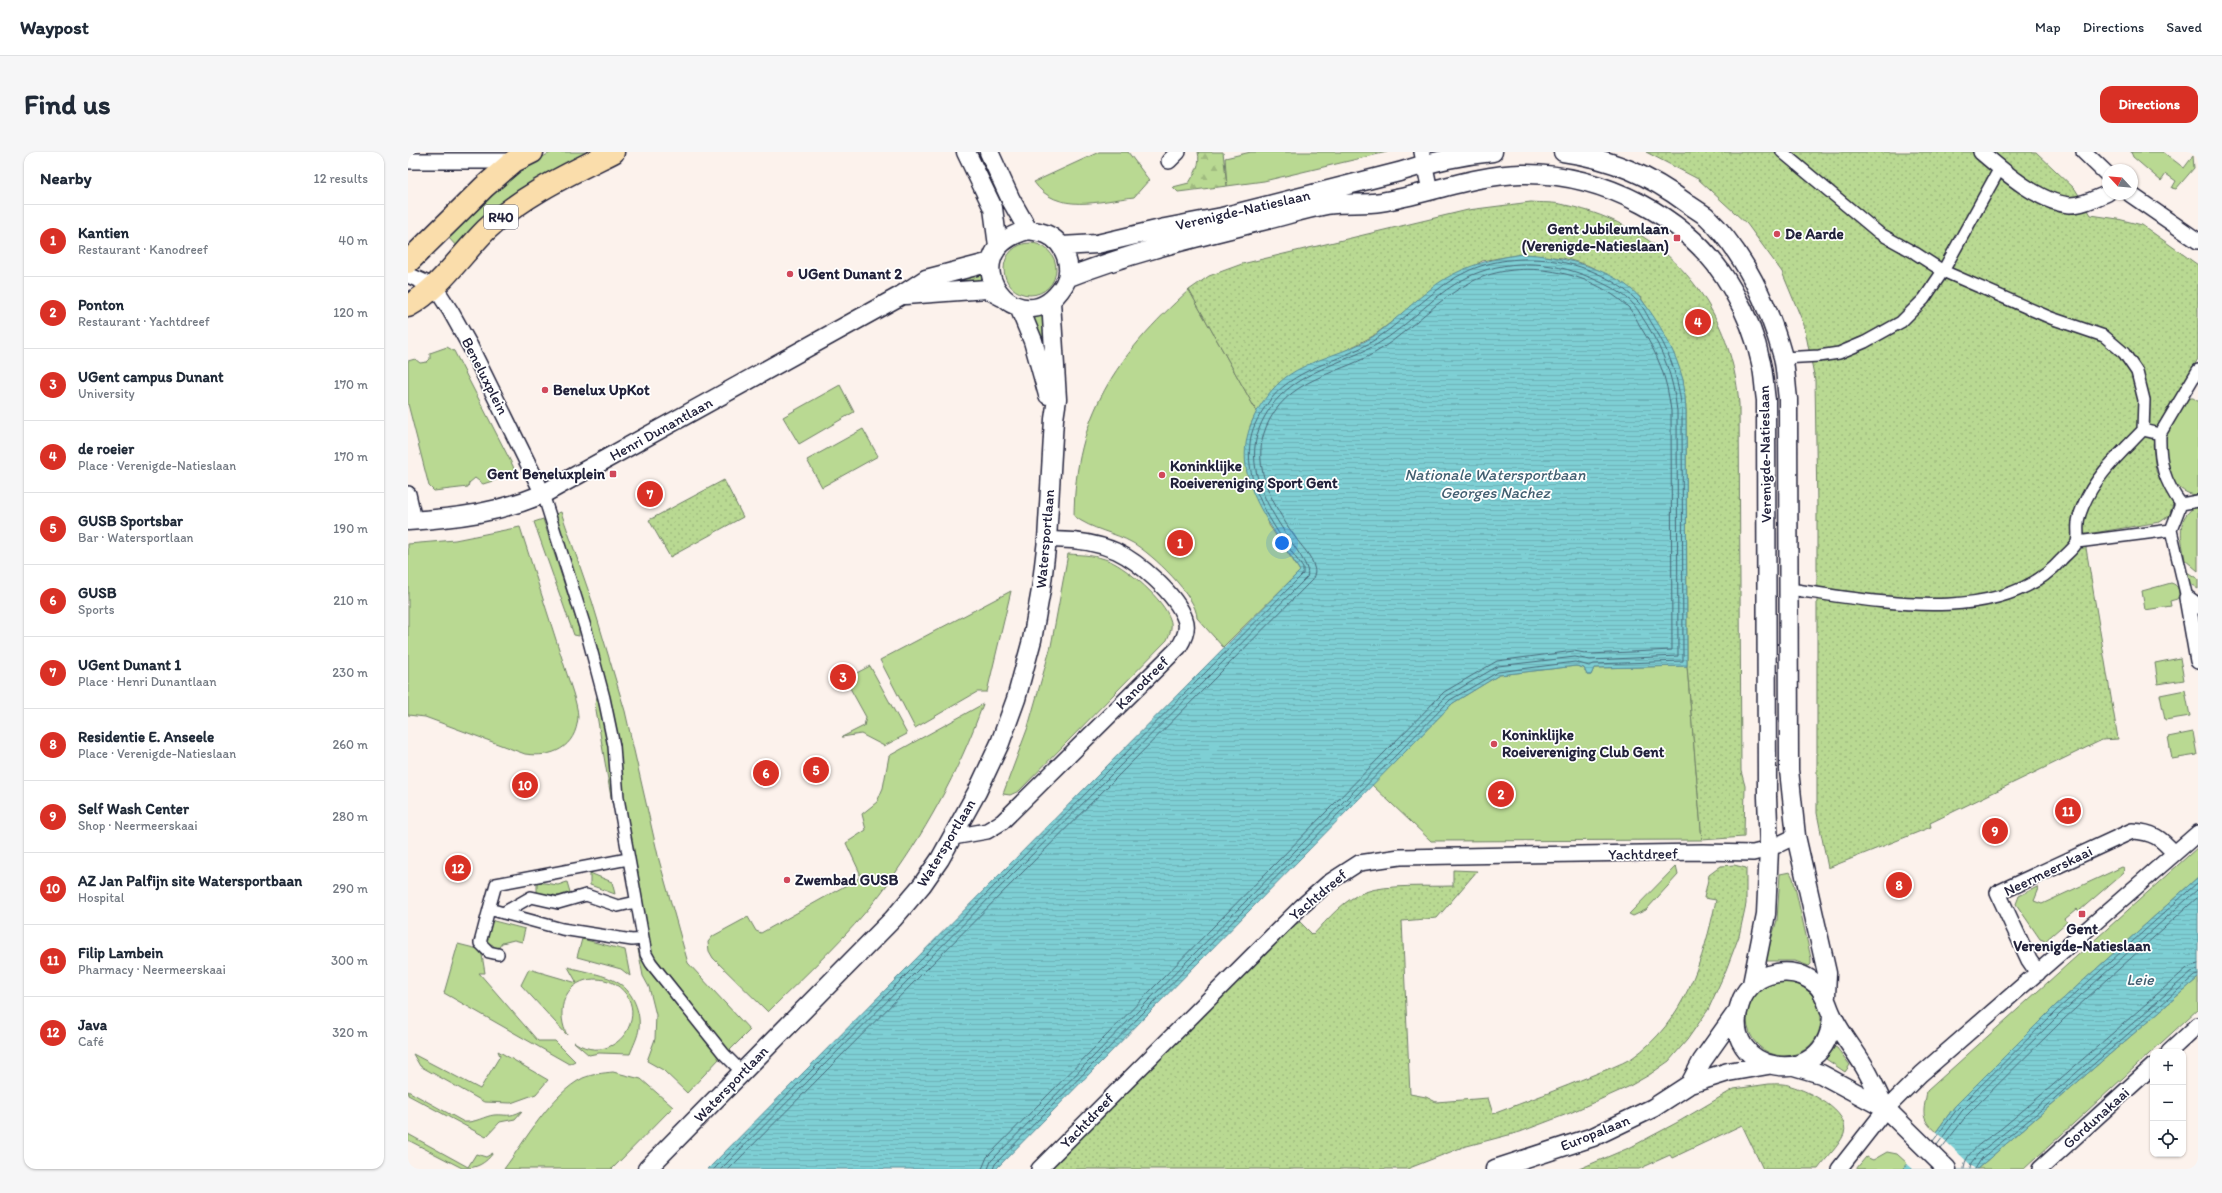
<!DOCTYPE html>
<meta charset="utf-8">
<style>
:root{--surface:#fff;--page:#f6f6f7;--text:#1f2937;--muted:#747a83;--line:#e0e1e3;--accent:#d93025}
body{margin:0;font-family:Itim,sans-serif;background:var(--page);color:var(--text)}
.controls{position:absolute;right:12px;bottom:12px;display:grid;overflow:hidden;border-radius:8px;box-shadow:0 1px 3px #0004}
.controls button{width:36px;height:36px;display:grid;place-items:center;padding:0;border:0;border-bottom:1px solid var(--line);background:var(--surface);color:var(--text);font:20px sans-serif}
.compass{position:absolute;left:1694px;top:12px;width:36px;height:36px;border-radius:50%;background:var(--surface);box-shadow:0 1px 3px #0004;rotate:296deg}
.you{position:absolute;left:874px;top:391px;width:14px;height:14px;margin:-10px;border:3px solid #fff;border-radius:50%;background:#1a73e8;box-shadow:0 0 0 6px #1a73e833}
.badge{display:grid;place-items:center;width:26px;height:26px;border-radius:50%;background:var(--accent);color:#fff;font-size:13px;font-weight:700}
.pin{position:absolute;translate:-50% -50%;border:2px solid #fff;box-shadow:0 1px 4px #0006}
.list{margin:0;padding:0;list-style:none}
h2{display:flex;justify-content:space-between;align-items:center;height:52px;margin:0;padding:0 16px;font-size:17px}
h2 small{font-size:13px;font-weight:400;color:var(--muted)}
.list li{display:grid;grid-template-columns:26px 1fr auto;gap:12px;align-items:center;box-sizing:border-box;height:72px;padding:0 16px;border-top:1px solid var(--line)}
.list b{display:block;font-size:15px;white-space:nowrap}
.list p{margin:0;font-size:13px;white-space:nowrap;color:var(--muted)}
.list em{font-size:13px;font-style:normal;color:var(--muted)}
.icon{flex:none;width:22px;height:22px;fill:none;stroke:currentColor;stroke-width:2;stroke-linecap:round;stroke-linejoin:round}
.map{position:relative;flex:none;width:1790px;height:1017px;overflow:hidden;border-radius:12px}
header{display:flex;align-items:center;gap:24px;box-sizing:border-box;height:56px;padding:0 20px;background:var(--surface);border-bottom:1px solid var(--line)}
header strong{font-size:19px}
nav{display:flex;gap:22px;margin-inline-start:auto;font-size:14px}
.intro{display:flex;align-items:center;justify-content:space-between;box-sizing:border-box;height:96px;padding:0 24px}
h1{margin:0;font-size:28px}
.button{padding:10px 18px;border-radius:12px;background:var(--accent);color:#fff;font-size:14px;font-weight:700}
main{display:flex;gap:24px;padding:0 24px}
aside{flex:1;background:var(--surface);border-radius:12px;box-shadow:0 1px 3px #0004}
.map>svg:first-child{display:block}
.grass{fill:#b9d992;stroke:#6e7e66}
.forest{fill:url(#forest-firs);stroke:#6e7e66}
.park{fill:url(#park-dots);stroke:#6e7e66}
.water{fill:url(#water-rules);stroke:#598a97}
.pier{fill:#fcf2ec}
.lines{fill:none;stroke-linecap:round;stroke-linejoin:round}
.shore{stroke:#476778;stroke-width:1}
.pedestrian-casing{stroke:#22223b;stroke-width:14}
.minor-casing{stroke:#22223b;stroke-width:18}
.tertiary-casing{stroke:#22223b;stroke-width:21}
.primary-casing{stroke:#22223b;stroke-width:25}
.pedestrian{stroke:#fff;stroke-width:11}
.minor{stroke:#fff;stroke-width:15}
.tertiary{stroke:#fff;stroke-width:18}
.primary{stroke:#faddab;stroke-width:22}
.poi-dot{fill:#d1495b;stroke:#fff;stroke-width:1.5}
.labels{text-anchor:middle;stroke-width:3.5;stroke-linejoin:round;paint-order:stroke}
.shield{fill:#fff;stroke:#646476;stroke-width:1}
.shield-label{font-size:14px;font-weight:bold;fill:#22223b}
.street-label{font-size:15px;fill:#22223b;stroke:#fff}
.poi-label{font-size:15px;font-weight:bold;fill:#22223b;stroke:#fff;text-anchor:start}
.water-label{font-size:16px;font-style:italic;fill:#425f71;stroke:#fff}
</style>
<header>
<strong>Waypost</strong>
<nav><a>Map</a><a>Directions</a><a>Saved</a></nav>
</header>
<div class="intro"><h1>Find us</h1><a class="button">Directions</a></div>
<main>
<aside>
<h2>Nearby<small>12 results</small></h2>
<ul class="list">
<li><span class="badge">1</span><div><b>Kantien</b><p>Restaurant · Kanodreef</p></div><em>40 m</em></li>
<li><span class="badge">2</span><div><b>Ponton</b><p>Restaurant · Yachtdreef</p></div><em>120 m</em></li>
<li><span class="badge">3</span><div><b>UGent campus Dunant</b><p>University</p></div><em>170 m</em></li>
<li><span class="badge">4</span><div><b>de roeier</b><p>Place · Verenigde-Natieslaan</p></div><em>170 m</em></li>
<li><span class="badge">5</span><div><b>GUSB Sportsbar</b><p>Bar · Watersportlaan</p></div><em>190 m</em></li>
<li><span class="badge">6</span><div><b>GUSB</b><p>Sports</p></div><em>210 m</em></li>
<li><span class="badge">7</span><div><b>UGent Dunant 1</b><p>Place · Henri Dunantlaan</p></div><em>230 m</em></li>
<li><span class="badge">8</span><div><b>Residentie E. Anseele</b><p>Place · Verenigde-Natieslaan</p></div><em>260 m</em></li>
<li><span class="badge">9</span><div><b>Self Wash Center</b><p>Shop · Neermeerskaai</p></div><em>280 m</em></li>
<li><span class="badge">10</span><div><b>AZ Jan Palfijn site Watersportbaan</b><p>Hospital</p></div><em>290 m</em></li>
<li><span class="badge">11</span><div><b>Filip Lambein</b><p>Pharmacy · Neermeerskaai</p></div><em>300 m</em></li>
<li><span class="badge">12</span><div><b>Java</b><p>Café</p></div><em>320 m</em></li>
</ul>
</aside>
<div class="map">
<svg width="1790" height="1017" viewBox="0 0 1790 1017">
<defs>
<pattern id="forest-firs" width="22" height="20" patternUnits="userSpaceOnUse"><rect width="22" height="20" fill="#b9d992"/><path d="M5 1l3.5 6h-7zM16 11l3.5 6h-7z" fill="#9fba7f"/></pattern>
<pattern id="park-dots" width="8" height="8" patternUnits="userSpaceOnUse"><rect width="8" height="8" fill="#b9d992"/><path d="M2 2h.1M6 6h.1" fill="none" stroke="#9fba7f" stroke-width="1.8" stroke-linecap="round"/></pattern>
<pattern id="water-rules" width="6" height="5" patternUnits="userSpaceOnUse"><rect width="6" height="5" fill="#7ecfd4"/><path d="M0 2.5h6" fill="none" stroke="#6db1b7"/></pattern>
</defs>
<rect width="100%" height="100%" fill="#fcf2ec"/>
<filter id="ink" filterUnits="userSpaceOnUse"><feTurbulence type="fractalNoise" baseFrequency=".025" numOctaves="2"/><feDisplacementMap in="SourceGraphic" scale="8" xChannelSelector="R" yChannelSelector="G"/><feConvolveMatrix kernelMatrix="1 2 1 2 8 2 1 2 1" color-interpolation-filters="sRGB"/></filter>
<g filter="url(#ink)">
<path class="grass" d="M144,0H188L50,96L39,84C72,53 104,20 144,0Z
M691,0H720L741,28L726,45C691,49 649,63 626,30Z
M843,0H979L856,29L819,34L817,6Z
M1723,0H1755L1776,16L1785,4L1786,16L1768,37L1764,36L1768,29L1758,22L1753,29L1725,5Z
M596 117a26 26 0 1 1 52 0a26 26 0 1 1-52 0Z
M574,120L576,130L531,134L530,130Z
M781,138L849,260L842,274L861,373L892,419L815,495L789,466C789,444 744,402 725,391C706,380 684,378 666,364C667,264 708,204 781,138Z
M636,163L639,179L636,208L626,166Z
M39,195L46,199L105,314L107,322L75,332L67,326L61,331L60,335L26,339L21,334L0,252V209L7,207L12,211L19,210L22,207V201Z
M432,233L446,260L391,292L375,265Z
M1780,246H1785L1790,249V343C1761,343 1750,300 1761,278C1765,267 1774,257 1780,246Z
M455,277L470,304L414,335L399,308Z
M1790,354V419L1777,408C1774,388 1766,364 1790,354Z
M153,360L184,449L217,559L251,708L280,811L342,878L321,899L243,800L215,645L211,593L201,545L147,362Z
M135,367L171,477V484L166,483L126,370Z
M112,375L165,541C167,548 170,558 170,565C168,596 144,606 117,602L17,565L0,563V392L47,388Z
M660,402C675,403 688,403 702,409C720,417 756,448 762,467C765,474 762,481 759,488L611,639L602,643L595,642L620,575L643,494Z
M1779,420L1790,427V437L1781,431Z
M1763,431C1771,433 1773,441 1769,447L1762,449L1763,454L1737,458L1734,439Z
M603,439L579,540H569L507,576L472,508Z
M1772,506L1776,528L1750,532L1747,511Z
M462,514L499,582L476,594L453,582L434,585L456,574L458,565L437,527Z
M1168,514L1176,516L1179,523H1183L1186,516L1279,514L1294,688L1023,689L964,633L1045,551L1091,523Z
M1777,538L1782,564L1757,568L1752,543Z
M189,545L192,546L204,596L206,654L204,651L187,552Z
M575,552C551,620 516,683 473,741C440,784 398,822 360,860L305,806L301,799L300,790L305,784L340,765L348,779L353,781L451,726L452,721L438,691L458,678L454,662L469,650L475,636L481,604Z
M1785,580L1789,603L1764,607L1760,585Z
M1790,695V725L1645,856L1547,954L1528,980C1511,966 1516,959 1519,939Z
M1268,714L1270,723L1238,758L1225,764L1221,762Z
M1714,715L1716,716L1715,721L1671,759L1669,757L1657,767L1659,770L1637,789L1632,787L1608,752L1611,744L1629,735L1630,739L1626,749L1634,752Z
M1382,720L1385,726L1403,806V812L1401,814L1387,809H1359L1357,808L1369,768L1372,722Z
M182,721L204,730L207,742L182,733Z
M129,730L150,733L159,730L162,740L151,744L129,741Z
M82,768L117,777L114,790L106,788L94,791L88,799L85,793L76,789Z
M174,787L217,798L222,824L213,817L169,805Z
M50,792L70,797L74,803L77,821H71L130,889H147L167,909L161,912L36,841Z
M230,797L240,818L312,906L279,941L255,918L239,909L247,887L248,863L241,835L235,824Z
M160,815C176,820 198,822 212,832C225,840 233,861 231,876C230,885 225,894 222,902L191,901L181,903L166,890C209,918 247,857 207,832C198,827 188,826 178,828C153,835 149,863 159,883L113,833L121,817L169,831Z
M1790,826V857L1616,1017H1569Z
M1339 867a37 37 0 1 1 74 0a37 37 0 1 1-74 0Z
M1427,895L1429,896L1442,913L1437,920L1418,907Z
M90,899L140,928L128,942L103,951L76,950L12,914L5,902L72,937L92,904Z
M205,920L233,927L265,955L204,1017H96C117,989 143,942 175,926C185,922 195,921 205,920Z
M0,939L56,970C67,971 77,964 86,963C99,962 100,966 114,959L107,967L92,970L78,985L0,943Z
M0,982L60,1015L68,1002L78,1005L85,1001C78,1011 68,1017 54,1016L0,988Z
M1479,1000L1489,1002L1500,1012L1495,1017H1448L1458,1005L1465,1008Z"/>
<path class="forest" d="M790,0H815L819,34L770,40L765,35L781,31C787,21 793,12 790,0Z"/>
<path class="park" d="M1238,0H1628L1667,37L1683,63L1710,67L1734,73L1790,113V207L1752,270L1745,292L1748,319L1765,352L1761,364L1752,370L1679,382L1678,396L1710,587L1694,588L1522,671L1523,675L1420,716L1409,661V355L1407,228L1396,173L1374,120L1339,72L1290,27Z
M1123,50C1134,51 1146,50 1157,53C1257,74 1323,151 1331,252L1333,619L1337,634L1336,685L1294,688L1279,514L1278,258L1275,228L1261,192L1233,146L1208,127L1179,113L1155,106L1114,102L1074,109L994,162L965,184L931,202L897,215L862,241L849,260L781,138L801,124L834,112L1060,58Z
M316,328L335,365L262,405L241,368Z
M1326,713L1338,716V752L1331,784L1318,818L1300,858L1279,888L1261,909L1241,923L1220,935L1162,961L1112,980L1055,995L999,1017H643L881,776L892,770L905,783C920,767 936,747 957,740C979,732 1020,735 1045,734V718L1069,719L1029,766L994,769L1002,942L1018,945L1028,950L1080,946L1085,962C1119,949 1152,937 1185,923C1197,918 1212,913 1224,906C1276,870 1296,807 1308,748L1296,746L1301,723L1313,714Z
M1361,932C1368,932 1376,931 1383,934C1400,939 1443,959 1436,982C1431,994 1418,1006 1410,1017H1355L1334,973L1264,1006L1262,1003L1231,1017H1171L1223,995L1270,970L1326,937Z"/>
<path class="water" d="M1114,102C1151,103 1209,117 1233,147C1251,170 1268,200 1275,228C1277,238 1277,248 1278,258L1279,514L1186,516L1183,523H1179L1176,516L1168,514L1091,523L1045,551L588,1017H300L892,419C863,370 818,326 846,265C853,250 865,235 878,225C904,206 939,202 966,184C988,168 1007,148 1029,132C1055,114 1083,107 1114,102Z
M1790,725V826L1569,1017H1495L1528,980L1547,954L1645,856Z"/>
<path class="pier" d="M1527,979L1567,1017H1505L1498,1011Z"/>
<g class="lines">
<path class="shore" d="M1525,989L1550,956L1648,859L1790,730
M1529,993L1554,959L1651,863L1790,737
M1533,997L1559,963L1656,867L1790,745
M306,1017L895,422V416C870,380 836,338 842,291C843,278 850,265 857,255C885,213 929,213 968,187C1000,166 1026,134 1062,118C1114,96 1189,107 1229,149C1235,154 1239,163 1243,170C1262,200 1270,224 1274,259L1275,509L1186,512L1181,514L1167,510L1090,520L1042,548L587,1012L585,1017
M313,1017L899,425C909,404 816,336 857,264C881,221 927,215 968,193C1003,173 1027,139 1064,123C1106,105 1150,110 1190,129C1203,135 1217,142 1226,153C1231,158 1234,166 1238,171C1256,201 1265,224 1269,259L1270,504L1182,508L1167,505L1090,514L1039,544L583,1009L580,1017
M321,1017L904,428C906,424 908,420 906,415C904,404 893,394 887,385C863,350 839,309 862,267C886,223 935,222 973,197C1005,176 1030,146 1065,129C1113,106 1182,118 1221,156C1225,161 1229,168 1232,174C1250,203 1259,225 1263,259L1264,498L1182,502L1166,499L1089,509L1036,540L579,1005L574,1017
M1556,1017C1556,999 1581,986 1594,976C1657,924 1718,869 1779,816L1790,812
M1562,1017L1563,1011L1570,1002L1635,950L1783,820L1790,818
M1567,1017L1574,1006L1638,954L1786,824L1790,823"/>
<defs>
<path id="pedestrian" d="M1374,0L1471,81L1507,101L1535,119L1643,166L1696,184L1716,201L1729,220L1736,248L1735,278L1752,282C1751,310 1756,329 1773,352L1763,378L1779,446
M1375,206L1411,204L1431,201L1457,190L1493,170L1516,147L1535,119L1592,16
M1752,282L1790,218
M135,342L178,478L196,546L206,594L210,646L238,802L243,811L316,902L334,920
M1773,352L1790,349
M1669,390L1763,378
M1381,437C1461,448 1592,477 1653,408C1657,403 1667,396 1669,390C1671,384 1669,377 1670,371C1670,366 1673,359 1675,354C1687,324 1713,301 1735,278
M81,757L88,732L220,707
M95,761L123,745L150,751L178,743L210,754L228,750
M90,802L81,800L72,791L81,757L154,777L224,788L235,787"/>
<path id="minor" d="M1014,0L1022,39
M1573,0C1595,19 1632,51 1662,53C1675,53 1688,46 1700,41
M1676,0L1700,23
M0,9H106
M761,9L770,0
M1722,42L1790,89
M0,123L27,135L43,160L62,194L135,342
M0,342L6,368
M1790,454L1779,446L1790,509
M545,685L579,679L594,670L771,495C776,487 781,477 777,467C768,442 731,410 708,399C687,390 662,387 639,388
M1630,821L1621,808L1590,741L1724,679C1745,680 1753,686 1766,701
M1761,900L1790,873
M631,1017L893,755L920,731L951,711L992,705L1295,700L1345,701L1361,697L1388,684
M1431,1017L1478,957L1513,922L1790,681
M1632,1017L1745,914"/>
<path id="tertiary" d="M558,0L585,56L590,94
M581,0L603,48L620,78
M1155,0C1204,7 1241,23 1280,52C1286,56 1292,60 1298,64C1336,100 1361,154 1375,205C1378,218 1378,233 1380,247L1381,618L1388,684L1419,821L1418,844
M620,78C626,79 633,80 638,82C657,90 666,116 656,133C613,201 536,101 620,78Z
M653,94L689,92L757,76L814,65L991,20C1022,10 1053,3 1085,0
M661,125C722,101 786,86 850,70C873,65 896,57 919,53C937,50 956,53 973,50C1020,42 1066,23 1113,22C1194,20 1284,66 1324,137C1337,159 1348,186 1353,211C1356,223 1356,236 1358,248L1359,645L1361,697L1358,762L1344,832
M497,143L579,137L594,145
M611,155L625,189L640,243
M0,369C49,366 89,361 135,342L492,144L518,127L583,110
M1424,864C1420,943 1308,921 1332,852C1336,839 1347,827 1361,823C1378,818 1395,820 1409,833C1418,842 1419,854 1425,865C1433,882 1446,897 1456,914C1464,927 1470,943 1478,957
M1386,914L1413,922L1478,957L1539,1017
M1282,932L1294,909L1328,861
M239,1017L485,767L514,733L532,707L569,640L592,591L608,547L624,488L633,438L639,388L646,267L649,247L643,149
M1087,1017L1185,985L1245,956L1282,932L1320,920L1360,913"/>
<path id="primary" d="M0,110L76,35L106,9L124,0
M0,154C33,135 52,104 78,78C115,43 161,22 205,0"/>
</defs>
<use href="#pedestrian" class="pedestrian-casing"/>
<use href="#minor" class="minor-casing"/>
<use href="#tertiary" class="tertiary-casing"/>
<use href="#primary" class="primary-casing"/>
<use href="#pedestrian" class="pedestrian"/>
<use href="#minor" class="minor"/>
<use href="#tertiary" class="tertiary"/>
<use href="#primary" class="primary"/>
</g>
</g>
<g class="poi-dot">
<circle cx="1369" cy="82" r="4"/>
<rect x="1265" y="82" width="8" height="8" rx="2"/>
<circle cx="382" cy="122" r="4"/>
<circle cx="137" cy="238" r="4"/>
<rect x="201" y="318" width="8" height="8" rx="2"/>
<circle cx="754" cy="323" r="4"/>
<circle cx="1086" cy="592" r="4"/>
<circle cx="379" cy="728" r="4"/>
<rect x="1670" y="758" width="8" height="8" rx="2"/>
</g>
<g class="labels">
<rect class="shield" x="76" y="53" width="34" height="24" rx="3"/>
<g class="shield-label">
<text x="93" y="70">R40</text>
</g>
<g class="street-label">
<text transform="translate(835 58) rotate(-13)" y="5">Verenigde-Natieslaan</text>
<text transform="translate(77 224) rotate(63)" y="5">Beneluxplein</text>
<text transform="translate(253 277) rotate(-29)" y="5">Henri Dunantlaan</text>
<text transform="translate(1357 302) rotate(-91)" y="5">Verenigde-Natieslaan</text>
<text transform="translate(637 387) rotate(-85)" y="5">Watersportlaan</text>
<text transform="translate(734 531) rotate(-45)" y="5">Kanodreef</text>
<text transform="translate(538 691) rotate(-59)" y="5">Watersportlaan</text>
<text transform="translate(1235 702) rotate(-1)" y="5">Yachtdreef</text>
<text transform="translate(1640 719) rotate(-26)" y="5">Neermeerskaai</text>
<text transform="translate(910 743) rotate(-40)" y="5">Yachtdreef</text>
<text transform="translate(323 932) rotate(-46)" y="5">Watersportlaan</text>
<text transform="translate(1688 966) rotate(-42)" y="5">Gordunakaai</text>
<text transform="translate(679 969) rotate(-46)" y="5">Yachtdreef</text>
<text transform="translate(1187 981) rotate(-22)" y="5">Europalaan</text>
</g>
<g class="poi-label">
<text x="1261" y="82" text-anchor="end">Gent Jubileumlaan<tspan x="1261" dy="17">(Verenigde-Natieslaan)</tspan></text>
<text x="1377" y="87">De Aarde</text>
<text x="390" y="127">UGent Dunant 2</text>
<text x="145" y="243">Benelux UpKot</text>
<text x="762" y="319">Koninklijke<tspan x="762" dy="17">Roeivereniging Sport Gent</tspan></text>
<text x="197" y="327" text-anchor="end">Gent Beneluxplein</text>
<text x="1094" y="588">Koninklijke<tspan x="1094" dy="17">Roeivereniging Club Gent</tspan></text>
<text x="387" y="733">Zwembad GUSB</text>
<text x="1674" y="782" text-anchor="middle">Gent<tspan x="1674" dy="17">Verenigde-Natieslaan</tspan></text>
</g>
<g class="water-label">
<text x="1087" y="328">Nationale Watersportbaan<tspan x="1087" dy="18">Georges Nachez</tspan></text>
<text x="1732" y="833">Leie</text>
</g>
</g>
</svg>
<div class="controls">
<button>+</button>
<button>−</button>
<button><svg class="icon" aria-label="locate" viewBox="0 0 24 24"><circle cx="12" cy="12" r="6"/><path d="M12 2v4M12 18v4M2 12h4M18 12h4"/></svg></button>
</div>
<svg class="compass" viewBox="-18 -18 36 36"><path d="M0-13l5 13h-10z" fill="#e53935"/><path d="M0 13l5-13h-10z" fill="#747a83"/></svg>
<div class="you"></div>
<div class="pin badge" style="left:772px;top:391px">1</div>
<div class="pin badge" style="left:1093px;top:642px">2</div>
<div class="pin badge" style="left:435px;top:525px">3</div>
<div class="pin badge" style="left:1290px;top:170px">4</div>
<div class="pin badge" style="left:408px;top:618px">5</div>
<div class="pin badge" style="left:358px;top:621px">6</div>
<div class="pin badge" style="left:242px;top:342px">7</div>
<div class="pin badge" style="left:1491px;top:733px">8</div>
<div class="pin badge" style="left:1587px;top:679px">9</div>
<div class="pin badge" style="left:117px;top:633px">10</div>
<div class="pin badge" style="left:1660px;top:659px">11</div>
<div class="pin badge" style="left:50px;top:716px">12</div>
</div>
</main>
